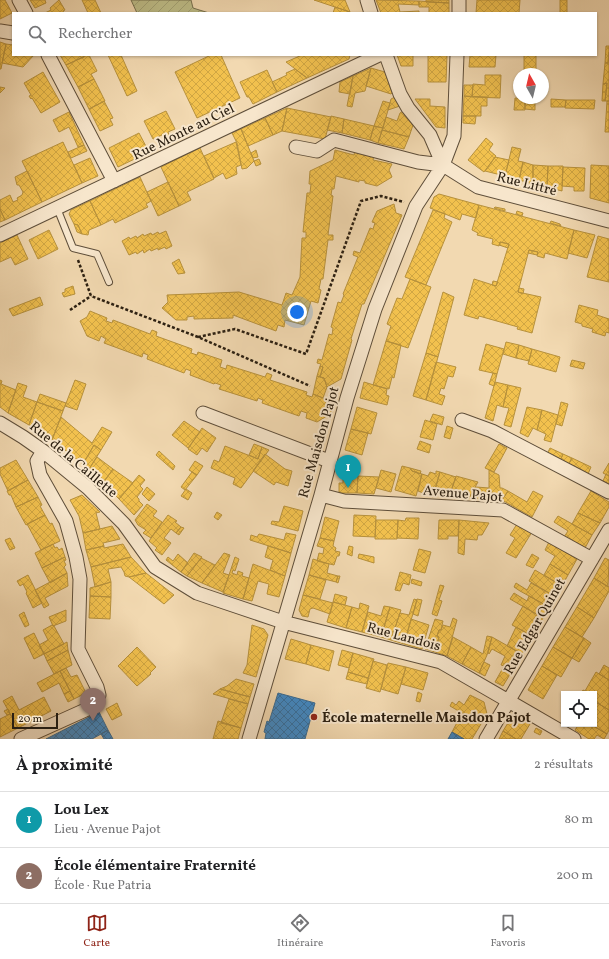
<!DOCTYPE html>
<html lang="fr">
<meta charset="utf-8">
<style>
:root{--surface:#fff;--page:#f2f2f2;--text:#202124;--muted:#757577;--line:#e0e0e0;--accent:#8f2418}
body{margin:0;font-family:Vollkorn,serif;background:var(--page);color:var(--text)}
.controls{position:absolute;right:12px;bottom:12px;display:grid;overflow:hidden;border-radius:0px;box-shadow:0 1px 3px #0004}
.controls button{width:36px;height:36px;display:grid;place-items:center;padding:0;border:0;border-bottom:1px solid var(--line);background:var(--surface);color:var(--text);font:20px sans-serif}
.compass{position:absolute;left:513px;top:68px;width:36px;height:36px;border-radius:50%;background:var(--surface);box-shadow:0 1px 3px #0004;rotate:352deg}
.scale{position:absolute;left:12px;bottom:10px;width:46px;box-sizing:border-box;padding-left:4px;border:2px solid #2c2012;border-top:0;font-size:11px;line-height:14px;white-space:nowrap;color:#2c2012;-webkit-text-stroke:3px #f7e6cc;paint-order:stroke}
.you{position:absolute;left:297px;top:312px;width:14px;height:14px;margin:-10px;border:3px solid #fff;border-radius:50%;background:#1a73e8;box-shadow:0 0 0 6px #1a73e833}
.badge{display:grid;place-items:center;width:26px;height:26px;border-radius:50%;background:var(--accent);color:#fff;font-size:13px;font-weight:700}
.pin{position:absolute;translate:-50% -33px;filter:drop-shadow(0 1px 2px #0008)}
.pin::after{content:'';position:absolute;top:21px;width:14px;height:12px;background:inherit;clip-path:polygon(0 0,100% 0,50% 100%)}
.list{margin:0;padding:0;list-style:none}
h2{display:flex;justify-content:space-between;align-items:center;height:52px;margin:0;padding:0 16px;font-size:17px}
h2 small{font-size:13px;font-weight:400;color:var(--muted)}
.list li{display:grid;grid-template-columns:26px 1fr auto;gap:12px;align-items:center;box-sizing:border-box;height:56px;padding:0 16px;border-top:1px solid var(--line)}
.list b{display:block;font-size:15px;white-space:nowrap}
.list p{margin:0;font-size:13px;white-space:nowrap;color:var(--muted)}
.list em{font-size:13px;font-style:normal;color:var(--muted)}
.icon{flex:none;width:22px;height:22px;fill:none;stroke:currentColor;stroke-width:2;stroke-linecap:round;stroke-linejoin:round}
.map{position:relative;flex:none;width:609px;height:739px;overflow:hidden}
.search{position:absolute;background:var(--surface);box-shadow:0 1px 3px #0004;left:12px;right:12px;top:12px;height:44px;display:flex;align-items:center;gap:10px;box-sizing:border-box;padding:0 14px;border-radius:0px;color:var(--muted);font-size:15px}
.sheet{height:164px;background:var(--surface)}
nav{display:flex;justify-content:space-around;align-items:center;box-sizing:border-box;height:56px;border-top:1px solid var(--line);background:var(--surface);font-size:11px;color:var(--muted)}
nav a{display:grid;justify-items:center;gap:2px}
nav .on{color:var(--accent)}
.map>svg:first-child{display:block}
.garden{fill:url(#garden-furrows);stroke:#756f4e}
.homes{fill:url(#homes-cross-hatch);stroke:#b7913c}
.schools{fill:url(#schools-cross-hatch);stroke:#39698f}
.lines{fill:none;stroke-linecap:round;stroke-linejoin:round}
.lane-casing{stroke:#5e4e3a;stroke-width:8}
.street-casing{stroke:#5e4e3a;stroke-width:15}
.path{stroke:#2c2012;stroke-width:2.5;stroke-dasharray:3 2;stroke-linecap:butt}
.lane{stroke:#f7e6cc;stroke-width:6}
.street{stroke:#f7e6cc;stroke-width:13}
.poi-dot{fill:#8f2418;stroke:#f7e6cc;stroke-width:1.5}
.labels{text-anchor:middle;stroke-width:4;stroke-linejoin:round;paint-order:stroke}
.street-label{font-size:14px;fill:#2c2012;stroke:#f7e6cc}
.poi-label{font-size:14px;font-weight:bold;fill:#2c2012;stroke:#f7e6cc;text-anchor:start}
</style>
<div class="map">
<svg width="609" height="739" viewBox="0 0 609 739">
<defs>
<pattern id="garden-furrows" width="10" height="10" patternUnits="userSpaceOnUse"><rect width="10" height="10" fill="#bebe89"/><path d="M-1 1l2-2M0 10L10 0M9 11l2-2" fill="none" stroke="#a3a375"/></pattern>
<pattern id="homes-cross-hatch" width="8" height="8" patternUnits="userSpaceOnUse"><rect width="8" height="8" fill="#f2c14e"/><path d="M0 0l8 8M0 8l8-8" fill="none" stroke="#d0a643"/></pattern>
<pattern id="schools-cross-hatch" width="8" height="8" patternUnits="userSpaceOnUse"><rect width="8" height="8" fill="#3f88c5"/><path d="M0 0l8 8M0 8l8-8" fill="none" stroke="#356f9f"/></pattern>
</defs>
<rect width="100%" height="100%" fill="#f2d9b1"/>
<filter id="stains"><feTurbulence type="fractalNoise" baseFrequency=".005" numOctaves="4"/><feColorMatrix values="0 0 0 0 .2 0 0 0 0 .09 0 0 0 0 .02 0 0 0 .5 -.17"/></filter>
<radialGradient id="worn" r=".72"><stop offset=".6" stop-color="#630" stop-opacity="0"/><stop offset="1" stop-color="#630" stop-opacity=".3"/></radialGradient>
<path class="garden" d="M131,0H191L193,8L209,13H137Z"/>
<path class="homes" d="M0,0H5L12,13L0,19Z
M30,0H45L46,3L35,8Z
M59,0L65,10L63,11L64,13H45L51,10L50,8Z
M82,0H95L101,13H88Z
M314,0H345L350,12Z
M376,0L419,1V5L398,4L400,12L419,11V13H381Z
M426,0H449V3L426,2Z
M477,0H520L519,13H476Z
M560,0H567V13H560Z
M419,1L449,3V13H429V7H419Z
M335,7L350,12V13H333Z
M0,42L6,44L1,69H0Z
M6,44L13,45V55H34L23,67L2,63Z
M606,46H609V52L608,63H605Z
M609,52V101H605L607,83L603,84L605,63H608Z
M60,55H83L84,57L66,65Z
M87,55H89L97,71L91,74L94,79L78,87L66,65Z
M108,55H121L137,91L127,96Z
M211,55H221L240,98L197,118L175,72Z
M302,55H350L349,59L307,78L286,62Z
M397,55H413V66H401Z
M428,55H447L446,82H428Z
M470,55H496L495,67H469Z
M524,55H536V74H524Z
M371,68L385,72L392,93L391,94L366,86Z
M371,68L365,91L355,93L352,107L347,106L353,76Z
M295,69L307,78L277,92L272,82L287,75L286,73Z
M267,70L277,92L253,104L249,97H247L240,82Z
M43,72L60,102L41,113L32,98L31,99L29,96L31,95L24,83Z
M485,75H501L500,98L472,97L473,84L485,85Z
M353,76L350,94L339,92L340,82Z
M94,79L105,101L89,109L78,87Z
M607,83L605,101H602L603,84Z
M464,85H473L472,97L464,96Z
M0,87L5,88L0,93Z
M464,96L487,97V106H481V116H463Z
M395,97L400,106L388,110L391,99Z
M515,98L525,99V110H514Z
M415,99H430V106L445,107V128L436,127Z
M525,99H535V110L525,109Z
M551,99L566,100L565,107H551Z
M566,100H595L594,109L565,108Z
M104,101L113,118L110,119L113,125L100,131L89,109Z
M383,101L390,103L383,128L374,126Z
M607,101H609V132H605Z
M287,108L282,131L273,135L265,118Z
M287,108L331,117L325,139L282,131Z
M166,111L175,129L168,132L169,135L163,138L162,135L153,139L144,121Z
M403,111L413,125L409,137L382,130L386,117L397,121L400,113Z
M69,112L84,145L78,147L69,127L59,132L53,120Z
M331,116L344,119L342,133L327,130Z
M463,116H476L475,124L463,123Z
M265,118L273,135L248,146L241,129Z
M344,119L374,126L370,140L342,133Z
M374,126L383,128L378,143L370,140Z
M241,129L254,161L247,168L242,169L237,143L232,133Z
M382,130L409,137L404,149L378,143Z
M139,133L149,152L118,167L109,148Z
M486,138L493,144L489,150L496,156L484,172L468,160Z
M63,142L82,183L42,202L22,161Z
M236,142L241,165L236,167L237,174L226,179L223,173L214,178L204,156Z
M84,145L87,151L71,158L68,152Z
M512,147L521,149L518,161L523,162L519,180L505,176Z
M200,148L214,179L187,192L191,200L179,206L161,167Z
M256,150L258,157L253,158L251,153Z
M335,150L354,155L355,150L374,155L373,160L392,164L389,170L392,177L377,186L365,183V181L359,180V182L336,176L334,189H332L331,195L333,196L328,235H333V240H328L323,279H321L319,289L321,290L318,303L311,301L304,325L285,320L284,327L278,325L276,331L233,315V318L194,319V316L187,317V320H176L162,308L168,302L167,295L239,292L282,305L286,293L292,295L300,277L302,238H306V232H303L307,193H310L311,184H309L310,171L333,160Z
M495,157L509,160L505,176L485,171Z
M90,158L98,176L82,183L74,165Z
M259,159L261,164L256,166L254,161Z
M523,162L533,165V184L519,180Z
M533,165L548,166L547,187L533,184Z
M591,165L609,166V203L590,198Z
M548,166H563L562,191L547,187Z
M563,167L585,168L584,191H574V187L562,186Z
M27,171L42,202L5,220L0,209V200L10,195L13,202L18,200L17,198L22,195L23,192L19,185H17L15,177Z
M140,177L151,201L146,204L148,207L115,223L113,219L101,225L90,201Z
M168,182L179,206L158,216L147,192Z
M439,194L479,205L476,218L462,214L460,220L430,208L434,197Z
M90,201L101,225L89,230L88,235L82,234L78,225L74,224L69,214L71,210Z
M394,204L396,213L402,215L364,304H362L351,339L352,340L341,379L327,387L324,378L320,377L323,367L320,366L321,364L317,363L318,359L322,360L329,334L332,335L333,328L331,327L338,302L341,303L344,295L343,294L358,257L353,255L354,251L360,253L370,228L373,229L375,223L372,222L377,211Z
M479,205L574,230L567,259L545,253L544,258L537,256L538,252L529,250L518,292L541,297L532,333L517,329L518,327L479,316L478,319L464,315L474,279L496,286L509,244L500,242L499,246L492,244L493,239L477,235L478,233L472,230Z
M495,207L505,209V211L494,208Z
M0,209L5,220L0,222Z
M433,210L445,214L444,218L452,222L426,285L405,277Z
M517,211L523,213L522,216L516,214Z
M551,221L560,224L561,226L550,223Z
M74,224L78,225L82,234L77,232Z
M49,230L58,249L38,259L29,240Z
M574,230L595,235L587,258L568,253Z
M166,231L172,246L166,249L165,247L158,250V248L151,251L150,249L144,253L143,250L137,254L136,252L129,255L122,241L129,237L130,239L136,236L137,238L143,234L144,236L151,233L152,235L158,232L159,234Z
M17,235L28,259L15,265L11,257L0,262V243Z
M598,236L609,239V282L587,277Z
M500,242L509,244L508,248L499,245Z
M529,250L538,252L537,255L528,253Z
M179,259L185,273L178,274L172,263Z
M410,279L431,287L408,348L386,341L391,326L387,324L397,298L402,299Z
M493,281L498,282L496,286L492,285Z
M73,286L75,294L64,297L62,293L65,292V289Z
M519,288L524,289L523,294L518,292Z
M443,292L454,297L438,357L426,353Z
M40,297L43,305L13,316L9,309Z
M579,305L598,310L597,315L609,319V333L606,332L605,336L592,332L593,329L582,326V324L575,322Z
M90,311L107,318L106,321L112,323L113,320L150,334L152,330L157,332L156,336L192,349L191,353L197,355L198,352L222,360L220,367L226,369L227,365L265,377L267,373L272,375L270,380L307,392L306,395L312,397L313,394L323,398L332,413L317,422L306,418L307,413L301,411L299,416L262,403L263,400L258,398L257,401L219,389L221,385L215,383L214,384L190,375L191,371L186,369L184,373L147,359L148,355L143,353L142,357L104,343L106,339L101,336L99,341L87,336L80,321L87,317Z
M386,341L401,345L394,378L392,377L389,389L373,385Z
M506,342L519,345L516,358L503,354Z
M486,344L504,349L497,374L479,370Z
M519,345L532,349L529,361L516,358Z
M532,349L560,357L556,372L528,364Z
M426,353L438,357L426,400L413,396Z
M572,360L585,363L583,369L570,366Z
M436,362L456,367L453,377L448,376L444,389L441,388L439,394L445,396L442,405L426,400Z
M320,366L323,367L320,377L317,376Z
M493,373L497,374L494,386L489,384Z
M317,376L324,378L327,387L323,398L313,394Z
M0,380L2,381L1,384L16,390L8,413L0,407Z
M75,380L86,384L77,410L65,406Z
M364,382L387,389L386,395L389,396L387,405L360,398Z
M495,382L508,385L503,407L497,405L493,421L485,418Z
M18,383L27,386L23,397L37,402L29,425L8,413Z
M508,385L521,388L511,427L504,425L509,408L503,407Z
M40,394L66,403L63,411L37,402Z
M37,402L63,411L52,440L29,425Z
M561,402L568,404L562,426L556,424Z
M357,407L377,413L371,434L351,429Z
M527,407L542,410L537,430L533,428L528,437L520,433Z
M542,410L558,415L551,442L544,440L546,434L537,430Z
M433,414L444,417L442,425L430,421Z
M61,417L92,443L102,427L112,432L101,450L94,445L83,464L52,440Z
M425,420L437,424L433,440L420,437Z
M184,421L200,432L188,448L172,435Z
M447,426L453,428L450,439L444,437Z
M202,428L216,438L207,452L202,448L197,455L188,449Z
M351,429L368,433L362,455L345,450Z
M420,441L431,445L429,453L417,449Z
M254,444L262,447L258,459L249,455Z
M499,444L507,448L494,472L485,468Z
M94,445L101,450L89,469L83,464Z
M225,446L258,459L262,447L269,450L241,488L233,484L235,478L211,468L214,460L219,462Z
M550,448L563,454L560,461L547,454Z
M159,451L175,466L173,470L156,455Z
M265,454L285,469L292,471L288,486L276,482L274,485L253,471Z
M563,454L572,458L568,465L560,461Z
M97,457L113,469L103,483L98,478L99,476L89,469Z
M572,458L591,467L588,474L568,465Z
M16,460L28,480L8,491L0,474V468Z
M195,461L203,466L197,475L189,470Z
M609,463V476L603,473Z
M402,466L410,468L412,471L422,474L416,496L395,490Z
M410,468L421,471L420,474L412,471Z
M113,469L133,483L119,499L103,483Z
M381,470L396,474L391,492L376,488Z
M489,470L499,475L500,488H502L508,491L502,500L489,499Z
M436,471L440,472L433,497L418,491L422,474L428,476L430,472L436,474Z
M192,472L197,475L185,490L181,487Z
M440,472L456,477L449,497L434,493Z
M606,474L609,476V484L603,481Z
M139,475L145,480L140,486L143,489L137,497L139,499V501L143,505L134,515L119,499Z
M343,476H358L357,493H339V483H343Z
M358,476L379,477L374,494L357,493Z
M456,476L478,482L469,498L449,497Z
M28,480L38,497L16,507L11,495H9L7,491Z
M147,487L155,494L149,501L142,494Z
M476,487L489,488V499L469,498Z
M186,489L192,493L188,500L181,496Z
M508,491L527,502L533,491L543,496L532,517L502,500Z
M591,491L609,502V507L600,523L578,513Z
M82,495L100,512L96,513L100,529L83,533L79,516L70,500Z
M38,497L42,505L40,506L45,515L26,525L16,507Z
M147,504L157,511L153,516L162,522L151,538L143,533L146,530L138,525L135,520Z
M284,506L303,511L298,531L271,524L272,521L279,522Z
M217,512L222,515L218,520L214,517Z
M578,513L600,523L592,535L572,524Z
M45,515L50,524L52,523L60,541L41,550L27,524Z
M168,515L177,521L175,522L181,527L176,533L171,529L164,538L171,543L162,555L155,550L157,548L149,541Z
M354,515L376,516L375,537L353,536Z
M558,516L592,535L585,548L564,537L568,531L554,522Z
M325,517L339,521L334,541L320,538Z
M406,518H419L418,539L397,538L398,520L405,521Z
M376,520H398L397,539H375Z
M439,520H459L458,536H448V539H438Z
M459,520L489,523L482,535H478L477,540L465,539L464,555L458,553Z
M517,524L532,532L516,558L506,553L515,538L510,535Z
M112,526L120,539L103,543L104,546L86,550L83,533Z
M181,527L184,528L179,535L176,533Z
M286,533L296,535L291,553L250,540L251,535L257,537L259,534L284,540Z
M10,538L15,548L10,550L5,540Z
M320,538L334,541L333,546L336,548L335,551L340,552L339,556H337L334,565L317,561L319,553L323,554L324,548L317,546Z
M549,542L577,559L568,575L550,564L555,556L545,550Z
M53,544L55,548L57,547L59,550L62,548L65,557L42,568L35,553Z
M123,544L131,557L91,567L86,550L104,546V548Z
M268,546L291,553L285,576L270,570L273,560L265,557Z
M349,546L353,547L352,556L347,554Z
M419,549L431,552L425,573L413,570Z
M194,553L202,557L187,576L181,572Z
M224,553L230,555L223,573L229,575L223,592L202,583Z
M178,554L188,563L181,572L166,560L168,557L173,561Z
M359,554L374,557V563L358,558Z
M532,554L539,558L533,568L526,565Z
M65,557L66,560L64,561L66,565L64,567L67,573L50,583L42,568Z
M131,557L146,573L129,577L125,576L124,572L121,567L108,569L111,582L95,587L91,567Z
M235,557L239,559L235,571L233,570L232,573L237,575L238,571L243,573L242,576L249,578L243,599L223,593Z
M201,558L215,565L202,583L187,576Z
M605,558L609,560L608,587L594,578Z
M313,559L329,564L327,573L338,576L336,582L309,575Z
M253,564L285,576L279,597L267,594L269,584L258,581L252,601L243,599Z
M550,564L568,575L562,586L544,575Z
M535,570L562,586L556,597L529,581Z
M400,572L411,575L409,585L403,583L400,591L395,590Z
M67,573L68,586L45,598L49,605L44,608L35,590Z
M146,573L174,595L164,604L129,577Z
M28,575L42,603L33,608L26,593L27,592L23,584L20,586L17,581Z
M309,575L326,580L320,599L303,595Z
M338,576H340L338,583L336,582Z
M594,578L609,587V591L594,618L577,607Z
M412,579L422,582L421,586L411,583Z
M111,582V597L90,596V588Z
M516,583L527,590L531,583L556,597L549,607L520,591L514,587Z
M440,585L444,586L439,600L442,601L437,616L432,614Z
M514,593L527,601L529,596L549,607L543,618L510,599Z
M335,594L347,597L345,605L333,602Z
M303,595L333,603L330,614L313,608L310,609L308,617L302,616L299,610Z
M90,596L111,597L110,619L89,618Z
M414,599L417,600L404,644L391,640L400,613L409,615Z
M417,599L422,600L418,616L413,614Z
M333,602L352,607L346,628L327,622Z
M360,603L369,606L362,632L346,628L352,607L359,609Z
M384,606L390,607L381,637L362,632L368,612L381,616Z
M523,606L543,618L532,636L512,625Z
M390,607L401,610L391,640L381,637Z
M577,607L594,618L582,637L565,627Z
M66,610V621L53,626L49,617Z
M24,612L29,625L25,627L19,615Z
M453,618L457,620L447,656L435,652L439,637L437,636L439,630H441L443,625L450,627Z
M411,619L429,625L422,649L404,644Z
M435,619L443,621L441,630H439L437,636L439,637L435,652L425,649Z
M52,625L54,626L64,644L44,654L39,645L48,640L43,630Z
M252,625L264,629L268,635L256,677L243,673L247,665Z
M516,627L532,636L522,654L507,646Z
M565,627L584,638L572,658L553,647Z
M34,633L44,654L34,659L24,638Z
M487,636L492,637L487,655L479,673L462,664L471,647L483,654Z
M453,637L471,647L462,664L447,656Z
M492,637L522,654L503,686L495,682L504,666L501,665L505,656L492,649L489,654L488,652Z
M584,638L591,643L579,662L572,658Z
M291,639L311,645L306,664L285,659Z
M67,642L68,650L47,661L44,654Z
M311,645L334,651L329,671L306,664Z
M137,647L156,667L150,673L151,674L137,686L118,666Z
M553,647L572,658L561,677L542,666Z
M68,650L72,665L54,674L47,661Z
M342,650L353,653L349,668L338,665Z
M353,653L374,659L368,678L348,672Z
M373,661L387,665L380,692L366,688Z
M484,662L490,665L485,676L479,673Z
M388,663L406,667L398,694L381,689Z
M604,665L609,668V680L599,674Z
M542,666L557,675L543,699L528,690Z
M406,667L428,673L423,690L401,684Z
M66,668L71,677L77,675L86,693L74,699L60,671Z
M60,671L70,691L64,694L59,683L42,692L37,683Z
M348,672L368,678L367,684L346,679Z
M596,672L609,680V710L594,701V694H581L583,690L585,691Z
M236,679L254,684L250,697L220,689L227,686Z
M220,689L250,697L248,704L213,694Z
M70,691L74,699L68,702L64,694Z
M418,692L422,694L420,702L416,701Z
M470,695L484,702L487,714L481,724L450,706L452,702L456,705L459,701L464,705Z
M12,696L19,710L44,697L51,711L18,728L3,701Z
M229,699L248,704L241,728L221,723Z
M594,701L609,710V730L607,734L590,724H594Z
M117,703L122,715L112,720L106,709Z
M8,709L10,714L7,715L4,711Z
M462,713L481,724L472,739H464L452,732Z
M10,714L18,728L0,737V719Z
M518,717L530,724L521,739H516L503,731L511,718Z
M218,721L241,728L238,739H213Z
M579,724H590L607,734L604,739L597,735L594,739H589L575,730Z
M536,728L542,731L540,735L534,732Z
M503,731L516,739H499Z"/>
<path class="schools" d="M278,693L315,703L305,739H265L266,733L264,732L267,721L269,722Z
M99,712L108,730L101,734L92,739H46Z
M108,730L113,739H104L101,734Z
M452,732L464,739H448Z"/>
<g class="lines">
<defs>
<path id="lane" d="M57,208L73,248L97,254L109,282"/>
<path id="street" d="M19,0L26,13
M367,0L371,13
M459,13V0
M0,31L13,33
M48,55L114,181
M386,55L400,94L408,108L430,135L443,165
M296,147L317,151L334,140L418,162L443,165L478,187L609,221
M0,235L379,55
M203,413L329,461
M462,420L492,431L609,492
M0,423L23,437L43,451L88,488L124,524L155,567L197,593L283,622L441,662L574,739
M321,495L344,501L503,510L592,559
M21,739L92,707L99,695L97,687L78,649L80,579L76,557L66,521L40,475L37,461L43,451
M249,739L321,495L347,398L375,309L416,206L443,165L454,136L457,55
M486,739L609,530"/>
</defs>
<use href="#lane" class="lane-casing"/>
<use href="#street" class="street-casing"/>
<path class="path" d="M78,260L91,296L198,337L310,386
M70,310L91,296
M198,337L235,329L306,354L361,201L381,196L404,202
M330,394L335,395"/>
<use href="#lane" class="lane"/>
<use href="#street" class="street"/>
</g>
<circle class="poi-dot" cx="314" cy="717" r="4"/>
<g class="labels">
<g class="street-label">
<text transform="translate(183 131) rotate(-26)" y="5">Rue Monte au Ciel</text>
<text transform="translate(527 183) rotate(14)" y="5">Rue Littré</text>
<text transform="translate(318 442) rotate(-74)" y="5">Rue Maisdon Pajot</text>
<text transform="translate(74 459) rotate(40)" y="5">Rue de la Caillette</text>
<text transform="translate(463 493) rotate(5)" y="5">Avenue Pajot</text>
<text transform="translate(534 626) rotate(-60)" y="5">Rue Edgar Quinet</text>
<text transform="translate(404 636) rotate(15)" y="5">Rue Landois</text>
</g>
<g class="poi-label">
<text x="322" y="722">École maternelle Maisdon Pajot</text>
</g>
</g>
<rect width="100%" height="100%" filter="url(#stains)"/>
<rect width="100%" height="100%" fill="url(#worn)"/>
</svg>
<div class="controls">
<button><svg class="icon" aria-label="locate" viewBox="0 0 24 24"><circle cx="12" cy="12" r="6"/><path d="M12 2v4M12 18v4M2 12h4M18 12h4"/></svg></button>
</div>
<svg class="compass" viewBox="-18 -18 36 36"><path d="M0-13l5 13h-10z" fill="#e53935"/><path d="M0 13l5-13h-10z" fill="#757577"/></svg>
<div class="scale">20 m</div>
<div class="you"></div>
<div class="pin badge" style="left:348px;top:488px;background:#0f9aa8">1</div>
<div class="pin badge" style="left:93px;top:721px;background:#8d6e63">2</div>
<div class="search"><svg class="icon" aria-label="search" viewBox="0 0 24 24"><circle cx="10" cy="10" r="6"/><path d="M15 15l6 6"/></svg>Rechercher</div>
</div>
<section class="sheet">
<h2>À proximité<small>2 résultats</small></h2>
<ul class="list">
<li><span class="badge" style="background:#0f9aa8">1</span><div><b>Lou Lex</b><p>Lieu · Avenue Pajot</p></div><em>80 m</em></li>
<li><span class="badge" style="background:#8d6e63">2</span><div><b>École élémentaire Fraternité</b><p>École · Rue Patria</p></div><em>200 m</em></li>
</ul>
</section>
<nav>
<a class="on"><svg class="icon" aria-label="map" viewBox="0 0 24 24"><path d="M3 6l6-2 6 2 6-2v14l-6 2-6-2-6 2zM9 4v14M15 6v14"/></svg>Carte</a>
<a><svg class="icon" aria-label="directions" viewBox="0 0 24 24"><path d="M12 3l9 9-9 9-9-9zM9 14v-3h6M13 9l2 2-2 2"/></svg>Itinéraire</a>
<a><svg class="icon" aria-label="saved" viewBox="0 0 24 24"><path d="M7 4h10v16l-5-4-5 4z"/></svg>Favoris</a>
</nav>
